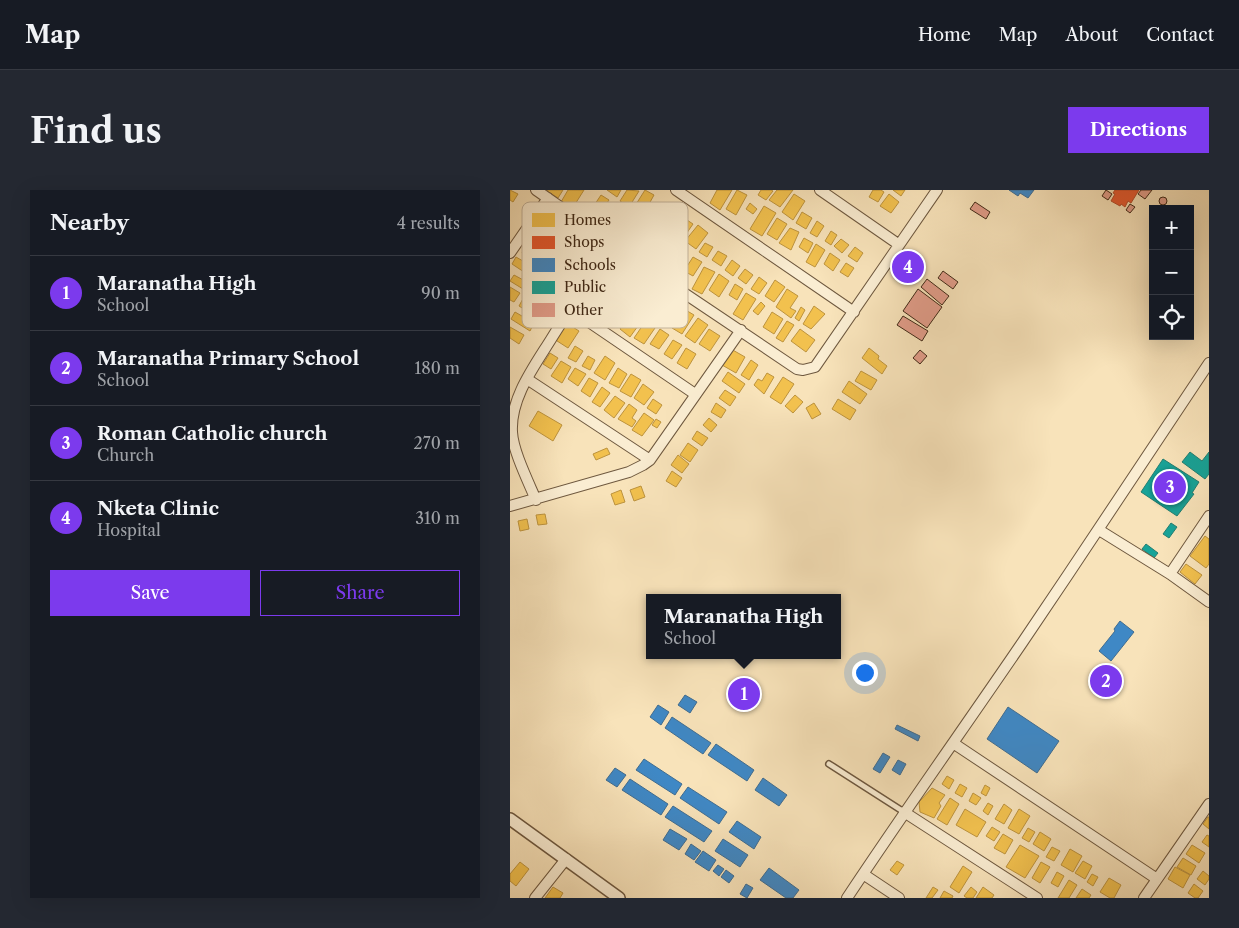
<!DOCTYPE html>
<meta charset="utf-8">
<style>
:root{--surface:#171b24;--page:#242831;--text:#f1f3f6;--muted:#9ea1a6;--line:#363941;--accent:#7c3aed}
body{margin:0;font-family:"Libre Caslon Text",serif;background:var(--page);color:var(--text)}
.controls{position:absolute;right:15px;top:15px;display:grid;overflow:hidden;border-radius:0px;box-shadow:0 5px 20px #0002}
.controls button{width:45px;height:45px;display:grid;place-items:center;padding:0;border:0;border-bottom:1px solid var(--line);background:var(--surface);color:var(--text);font:25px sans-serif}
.you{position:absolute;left:354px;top:482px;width:18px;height:18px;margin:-12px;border:4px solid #fff;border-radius:50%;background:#1a73e8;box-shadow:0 0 0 8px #1a73e833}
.badge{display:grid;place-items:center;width:32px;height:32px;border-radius:50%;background:var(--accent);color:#fff;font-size:16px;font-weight:700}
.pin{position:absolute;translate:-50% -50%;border:2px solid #fff;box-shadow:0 1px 5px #0006}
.popup{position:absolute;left:136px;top:404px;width:195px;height:65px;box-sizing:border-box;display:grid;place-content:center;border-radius:0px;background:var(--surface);filter:drop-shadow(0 1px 4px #0005);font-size:16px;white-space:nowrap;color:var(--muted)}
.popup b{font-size:19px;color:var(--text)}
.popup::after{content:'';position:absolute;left:50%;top:100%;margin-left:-10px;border:10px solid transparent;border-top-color:var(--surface)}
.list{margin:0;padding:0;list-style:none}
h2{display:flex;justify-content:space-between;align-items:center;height:65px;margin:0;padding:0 20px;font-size:21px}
h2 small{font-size:16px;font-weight:400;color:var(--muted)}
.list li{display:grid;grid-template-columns:32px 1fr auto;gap:15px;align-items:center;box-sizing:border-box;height:75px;padding:0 20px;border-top:1px solid var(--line)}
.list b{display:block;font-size:19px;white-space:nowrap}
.list p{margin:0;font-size:16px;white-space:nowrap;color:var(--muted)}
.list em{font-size:16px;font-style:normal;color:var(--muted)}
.actions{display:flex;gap:10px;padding:15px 20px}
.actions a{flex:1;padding:11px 0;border:1px solid var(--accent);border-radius:0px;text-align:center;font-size:18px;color:var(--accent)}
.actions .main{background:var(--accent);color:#fff}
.icon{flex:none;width:28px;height:28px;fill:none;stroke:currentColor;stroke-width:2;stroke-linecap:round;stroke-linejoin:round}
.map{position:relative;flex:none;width:699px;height:708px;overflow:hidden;border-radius:0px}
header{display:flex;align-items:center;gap:30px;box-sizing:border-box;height:70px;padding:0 25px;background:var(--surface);border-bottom:1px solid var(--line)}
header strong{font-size:24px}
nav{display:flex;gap:28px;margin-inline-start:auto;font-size:18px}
.intro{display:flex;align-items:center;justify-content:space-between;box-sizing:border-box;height:120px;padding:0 30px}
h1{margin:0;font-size:35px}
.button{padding:12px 22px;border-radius:0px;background:var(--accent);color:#fff;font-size:18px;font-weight:700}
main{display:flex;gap:30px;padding:0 30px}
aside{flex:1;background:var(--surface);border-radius:0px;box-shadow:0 5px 20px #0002}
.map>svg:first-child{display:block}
.homes{fill:#f2c14e;stroke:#bd933d}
.shops{fill:#e4572e;stroke:#b34927}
.schools{fill:#3f88c5;stroke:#3f6c90}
.public{fill:#17a398;stroke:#237e71}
.building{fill:#e29d8a;stroke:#402916}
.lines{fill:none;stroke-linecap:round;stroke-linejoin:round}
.service-casing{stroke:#6e583f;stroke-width:8}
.minor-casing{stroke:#6e583f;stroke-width:12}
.tertiary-casing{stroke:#6e583f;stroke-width:14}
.service{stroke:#faedd2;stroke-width:5}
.minor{stroke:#faedd2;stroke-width:10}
.tertiary{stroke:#faedd2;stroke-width:11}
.key{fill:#faedd2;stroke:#c2b29a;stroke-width:1}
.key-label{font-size:14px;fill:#402916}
</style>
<header>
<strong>Map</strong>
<nav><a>Home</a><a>Map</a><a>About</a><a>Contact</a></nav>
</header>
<div class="intro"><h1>Find us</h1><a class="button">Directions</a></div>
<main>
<aside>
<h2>Nearby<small>4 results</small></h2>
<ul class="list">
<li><span class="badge">1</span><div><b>Maranatha High</b><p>School</p></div><em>90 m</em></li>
<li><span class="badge">2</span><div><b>Maranatha Primary School</b><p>School</p></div><em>180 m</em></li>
<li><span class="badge">3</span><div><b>Roman Catholic church</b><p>Church</p></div><em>270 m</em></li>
<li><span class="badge">4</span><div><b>Nketa Clinic</b><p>Hospital</p></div><em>310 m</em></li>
</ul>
<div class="actions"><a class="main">Save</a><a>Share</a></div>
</aside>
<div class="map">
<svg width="699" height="708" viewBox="0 0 699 708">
<rect width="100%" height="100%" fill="#f8e3ba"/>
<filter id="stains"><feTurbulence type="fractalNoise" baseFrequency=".004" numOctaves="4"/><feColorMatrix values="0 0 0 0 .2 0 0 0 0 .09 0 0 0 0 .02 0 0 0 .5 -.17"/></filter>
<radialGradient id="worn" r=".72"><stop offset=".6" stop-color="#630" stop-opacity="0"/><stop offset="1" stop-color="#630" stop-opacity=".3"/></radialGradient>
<path class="homes" d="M0,0L8,4L3,12L0,10Z
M38,0H53L48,8L37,1Z
M58,0H74L62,19L51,12Z
M97,0H111L107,7Z
M117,0L129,1L119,17L110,11Z
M135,0L144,5L133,25L123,19Z
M207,0H222L210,20L200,13Z
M227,0L237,5L226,25L216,19Z
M251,0H261L263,1L256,10L248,5Z
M267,0H283L270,17L259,10Z
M363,0H371L374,2L368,12L359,7Z
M383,0H395L391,6Z
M284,4L295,11L283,30L272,22Z
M379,4L389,12L381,23L370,16Z
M91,5L99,10L93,19L85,14Z
M240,13L247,19L243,24L236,19Z
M103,14L112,20L107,28L98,23Z
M254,16L266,23L252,46L240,39Z
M142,19L150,23L144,34L136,30Z
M161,20L170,26L158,43L149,37Z
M292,22L302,28L296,39L286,33Z
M118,24L127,29L120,40L111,34Z
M174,28L183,34L172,50L163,44Z
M267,28L277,34L267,50L257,44Z
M42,31L54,38L49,47L37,39Z
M307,31L314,36L307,47L300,43Z
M128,34L139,39L131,56L120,51Z
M188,35L198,43L186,59L175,51Z
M22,38L44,50L38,60L17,47Z
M280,38L289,42L281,60L269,53Z
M145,41L152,46L145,56L138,51Z
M321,41L327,45L321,55L315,51Z
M59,46L70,53L67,57L56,51Z
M294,48L303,53L298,63L289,57Z
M158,49L168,55L159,70L149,65Z
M331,49L339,55L332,63L324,56Z
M195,53L203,57L197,67L189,62Z
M17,54L35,66L30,74L12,63Z
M306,54L315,60L305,77L296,72Z
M49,55L68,66L62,74L44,63Z
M345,57L353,63L347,72L338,66Z
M173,59L176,61L174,65L177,67L174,73L164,67L167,61L171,63Z
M208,61L217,66L211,76L202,70Z
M320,63L330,70L323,81L314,74Z
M6,67L25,78L20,86L2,74Z
M183,67L192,72L183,86L174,81Z
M222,70L230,76L223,86L215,80Z
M45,72L57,79L53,87L40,79Z
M109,72L119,79L105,100L95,94Z
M336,73L344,78L338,87L330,82Z
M194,77L205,82L192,104L182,99Z
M235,79L243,85L236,94L228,88Z
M122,81L133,87L119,109L109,103Z
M31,83L41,89L39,93L29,87Z
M91,83L97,86L93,93L87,90Z
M209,84L219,91L209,107L199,100Z
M4,85L17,92L13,99L0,91Z
M249,87L257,93L249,104L241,99Z
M265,90L275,97L264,112L255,106Z
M23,93L34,100L29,109L17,102Z
M225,94L233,99L227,110L219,105Z
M86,96L93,103L87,110L79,103Z
M0,97L10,103L4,112L0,110Z
M277,99L288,106L280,118L286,121L281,128L266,117Z
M129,102L137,108L131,118L122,112Z
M236,103L246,109L233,130L223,124Z
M145,104L154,110L143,127L134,120Z
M15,105L40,120L33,131L9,116Z
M99,106L107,111L98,125L90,120Z
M162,109L171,115L158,134L149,128Z
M251,112L255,116L248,125L243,121Z
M111,114L119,119L114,126L106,121Z
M304,116L315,124L301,139L293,134Z
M291,117L295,120L289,131L285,128Z
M174,119L184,125L172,144L162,138Z
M123,121L133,129L120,147L110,139Z
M5,122L24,133L20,141L1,129Z
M262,122L273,129L264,144L253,137Z
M188,128L198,135L185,153L175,146Z
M277,131L284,135L273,152L266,148Z
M55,132L69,141L58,158L44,149Z
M135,132L145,138L134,154L124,148Z
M0,137L14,145L9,154L0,148Z
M150,139L159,145L149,159L140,154Z
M199,139L210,146L200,161L189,154Z
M290,139L305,150L296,162L281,151Z
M163,150L172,155L162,169L154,164Z
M65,156L73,161L66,172L58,168Z
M176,158L186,164L177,179L167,173Z
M359,158L369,166L368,169L377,176L372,184L352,168Z
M221,159L235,167L226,183L212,175Z
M40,163L48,168L41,179L33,174Z
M78,166L85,170L80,180L72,176Z
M95,166L105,173L95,190L84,183Z
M241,170L248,175L239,190L231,185Z
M51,171L61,177L52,193L41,186Z
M65,178L76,184L68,196L58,189Z
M108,178L117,184L109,198L99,193Z
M351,181L367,190L361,200L345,191Z
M218,182L235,194L229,203L212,191Z
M257,183L264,187L254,204L244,195L248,189L252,191Z
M121,184L131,190L121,207L110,201Z
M273,187L284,194L271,214L260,207Z
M79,188L88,193L80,207L71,201Z
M339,191L357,204L350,214L332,202Z
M133,194L144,202L134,215L124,208Z
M92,197L100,203L90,217L82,212Z
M215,200L226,207L220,216L209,208Z
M285,205L293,212L283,223L275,216Z
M105,206L115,213L104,228L94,220Z
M143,209L152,215L146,224L137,218Z
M328,209L346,220L340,230L322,219Z
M206,213L216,220L211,228L201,222Z
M304,213L311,224L302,229L296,218Z
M119,214L127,220L122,228L126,231L122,237L108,229Z
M28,221L52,235L43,251L19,236Z
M134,223L144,230L132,246L122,240Z
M199,228L207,235L201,242L193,235Z
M146,229L151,232L147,238L142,235Z
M187,241L198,248L192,256L182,249Z
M178,253L188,260L180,272L170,265Z
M97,258L100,264L86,270L83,264Z
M168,265L179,274L172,283L161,275Z
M162,281L172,288L166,297L156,291Z
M131,296L135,307L124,311L120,300Z
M111,300L115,312L105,315L101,304Z
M35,324L37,334L28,335L26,325Z
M17,329L19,339L10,341L8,331Z
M695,346L699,349V374L696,378L680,366Z
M676,374L692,385L685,394L670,382Z
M437,586L444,590L439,599L432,594Z
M450,594L457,598L452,607L445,603Z
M475,595L480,598L476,606L471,603Z
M422,598L435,605L429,613L431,616L424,628L410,622L409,612Z
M463,603L471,608L466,615L459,611Z
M440,608L449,614L437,635L427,629Z
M478,613L483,616L478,625L473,621Z
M494,614L502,620L494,634L485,629Z
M455,619L476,632L467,647L446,635Z
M509,619L520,626L509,644L498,638Z
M698,627H699V639L693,634Z
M482,637L490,642L484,651L476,646Z
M518,638L525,642L519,652L512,648Z
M530,642L541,649L534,661L523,654Z
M493,644L503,650L495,664L484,658Z
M697,645L699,646V657L692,652Z
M510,655L529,666L515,688L496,677Z
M682,655L695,663L689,673L676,664Z
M542,657L550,661L544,671L536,667Z
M560,659L572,666L563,682L551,675Z
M673,668L686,676L681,685L667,677Z
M387,671L394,675L387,685L380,680Z
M573,671L582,676L575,689L565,683Z
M10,672L19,679L6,696L0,691V684Z
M531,672L540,677L530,693L522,688Z
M453,676L462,682L449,703L440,697Z
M665,677L680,685L673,698L658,689Z
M693,681L699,686V689L695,695L687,689Z
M547,682L554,686L548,697L541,693Z
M582,684L588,687L583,696L577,692Z
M599,688L611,695L604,708H600L590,702Z
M559,690L567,695L559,708H548Z
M684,694L693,701L688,708H685L678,703Z
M43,697L53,703L50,708H35Z
M423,697L428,700L422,708H416Z
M461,697L467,702L463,708H457L454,706Z
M473,697L484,705L482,708H466Z
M572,699L581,705L579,708H566Z
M434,701L443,706L442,708H430Z"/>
<path class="shops" d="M605,0H629L621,13L618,11L615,17L611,14L610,16L601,11L605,4L603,3Z"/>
<path class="schools" d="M499,0H524L518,8L510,3L508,6Z
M610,431L624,442L601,471L589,461L605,441L604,439Z
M175,505L187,512L180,523L168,515Z
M148,515L159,522L151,535L140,527Z
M498,517L549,551L527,583L477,549Z
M162,527L201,553L193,564L155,538Z
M387,535L410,546L408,551L385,539Z
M206,554L244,580L237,591L198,565Z
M373,563L380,567L370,583L363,579Z
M134,569L172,594L165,605L126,580Z
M388,570L396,574L390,585L382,580Z
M105,578L116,585L107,597L96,590Z
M253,588L277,605L269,616L245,600Z
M120,589L158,614L151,625L112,600Z
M178,597L217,622L209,634L170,608Z
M163,616L202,641L194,652L155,627Z
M227,631L251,647L244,659L219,642Z
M160,639L177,649L169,660L153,650Z
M213,649L238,665L230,677L205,661Z
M181,654L191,661L184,670L175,664Z
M193,661L206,670L199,681L185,672Z
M208,675L214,679L209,686L203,681Z
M259,678L289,700L283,708H276L250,690Z
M216,680L224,686L219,693L211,687Z
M236,694L243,698L237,708L230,704Z"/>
<path class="public" d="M680,262L692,271L699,262V284L695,289L672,272Z
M653,269L689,292L682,303L684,304L667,326L631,302Z
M661,333L667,337L659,348L653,344Z
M636,354L648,363L644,368L632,359Z"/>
<path class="building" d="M596,0L602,4L598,10L592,6Z
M631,0H642L635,9L628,4Z
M649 11a4 4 0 1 1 8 0a4 4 0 1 1-8 0Z
M465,12L480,22L476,29L460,19Z
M620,14L625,17L620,23L616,20Z
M433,81L448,92L443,99L428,88Z
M417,89L439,106L432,115L411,97Z
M408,99L432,117L417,138L393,121Z
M393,126L418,141L412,151L387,135Z
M410,160L417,166L410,174L403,168Z"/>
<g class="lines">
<defs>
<path id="service" d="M319,574L394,622"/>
<path id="minor" d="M26,0L162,95L287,179L293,180L305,177L427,0
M166,0L344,122
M310,0L388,54
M0,63L38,8
M60,119L185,204
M17,189L140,270
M26,310C18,291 3,261 2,242C0,207 26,174 43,146C63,114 83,84 104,53
M0,316L119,282L133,275L140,270L231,140
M589,340L660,384L699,412
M660,384L699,326
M443,553L647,689
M394,622L527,708
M353,684L389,708
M25,708L56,669
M337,708C394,622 454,538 512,453C575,360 637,266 699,173
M634,708L699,614"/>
<path id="tertiary" d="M0,629L109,708"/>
</defs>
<use href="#service" class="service-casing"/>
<use href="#minor" class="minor-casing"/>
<use href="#tertiary" class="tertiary-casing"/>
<use href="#service" class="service"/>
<use href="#minor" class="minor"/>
<use href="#tertiary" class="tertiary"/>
</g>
<rect x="12" y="12" width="166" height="126" rx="8" class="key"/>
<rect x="22" y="23" width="23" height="14" fill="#f2c14e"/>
<rect x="22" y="46" width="23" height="13" fill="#e4572e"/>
<rect x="22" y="68" width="23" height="14" fill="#3f88c5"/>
<rect x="22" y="91" width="23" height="13" fill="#17a398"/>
<rect x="22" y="113" width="23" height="14" fill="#e29d8a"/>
<g class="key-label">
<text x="54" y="35">Homes</text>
<text x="54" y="57">Shops</text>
<text x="54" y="80">Schools</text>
<text x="54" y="102">Public</text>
<text x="54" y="125">Other</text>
</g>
<rect width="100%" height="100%" filter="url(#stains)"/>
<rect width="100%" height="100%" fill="url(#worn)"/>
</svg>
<div class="controls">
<button>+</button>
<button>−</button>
<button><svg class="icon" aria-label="locate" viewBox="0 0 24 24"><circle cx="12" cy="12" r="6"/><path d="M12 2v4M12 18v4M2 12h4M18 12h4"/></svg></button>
</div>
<div class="you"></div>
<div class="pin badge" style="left:234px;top:504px">1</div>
<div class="popup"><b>Maranatha High</b>School</div>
<div class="pin badge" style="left:596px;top:491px">2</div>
<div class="pin badge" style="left:660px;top:297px">3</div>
<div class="pin badge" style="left:398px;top:77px">4</div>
</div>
</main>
